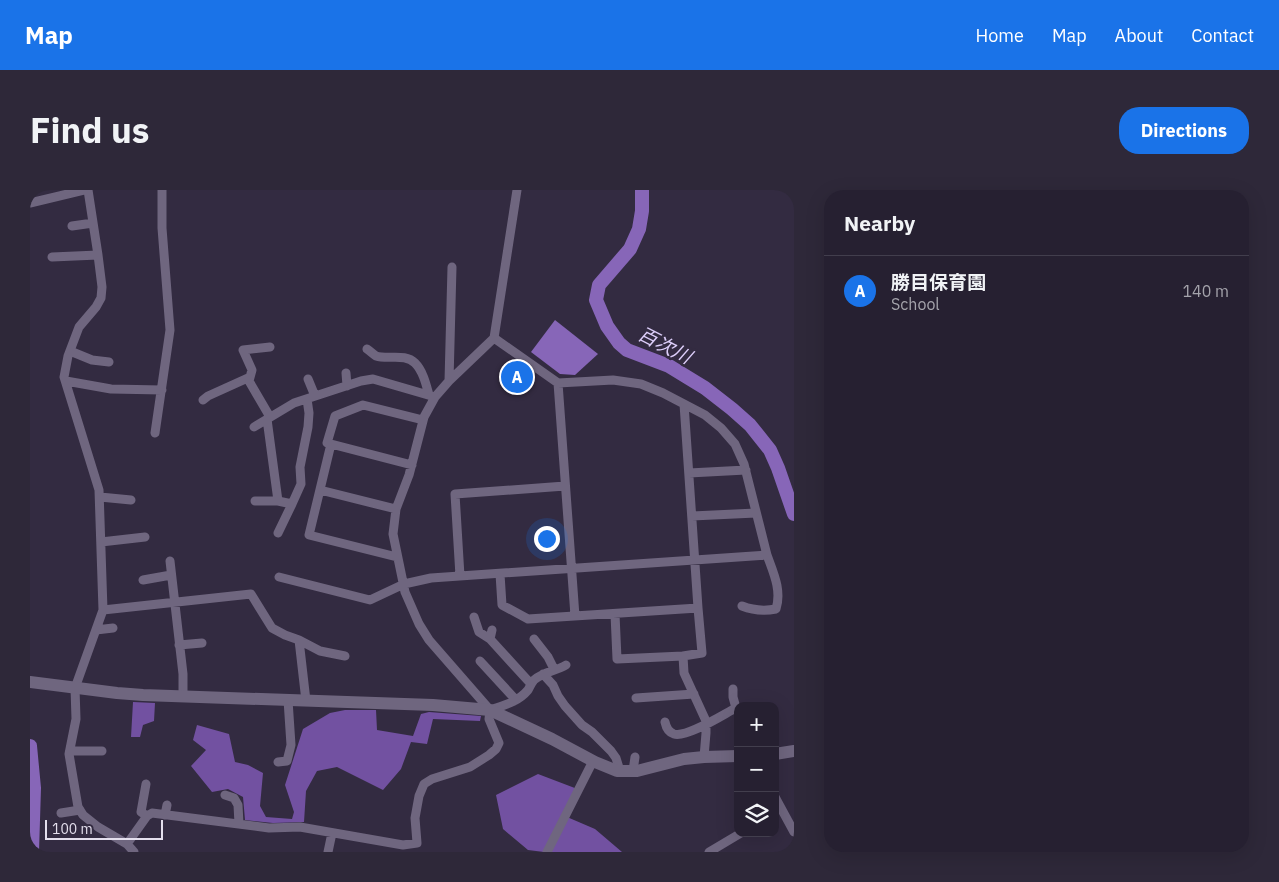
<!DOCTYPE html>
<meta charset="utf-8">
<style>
:root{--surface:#262031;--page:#2e2839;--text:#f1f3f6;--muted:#a4a3ab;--line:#423e4d;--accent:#1a73e8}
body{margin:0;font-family:"IBM Plex Sans","Noto Sans JP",sans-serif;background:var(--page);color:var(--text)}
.controls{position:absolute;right:15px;bottom:15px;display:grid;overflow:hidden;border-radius:10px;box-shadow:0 5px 20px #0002}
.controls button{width:45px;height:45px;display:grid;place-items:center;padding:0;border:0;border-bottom:1px solid var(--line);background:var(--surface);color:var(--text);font:25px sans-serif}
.scale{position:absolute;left:15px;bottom:12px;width:118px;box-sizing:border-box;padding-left:5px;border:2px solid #e4dfed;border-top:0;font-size:14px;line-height:18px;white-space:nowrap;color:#e4dfed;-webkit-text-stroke:4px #332b41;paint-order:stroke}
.you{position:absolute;left:516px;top:348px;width:18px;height:18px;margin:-12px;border:4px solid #fff;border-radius:50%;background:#1a73e8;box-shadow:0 0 0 8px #1a73e833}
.badge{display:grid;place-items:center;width:32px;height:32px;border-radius:50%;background:var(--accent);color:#fff;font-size:16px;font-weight:700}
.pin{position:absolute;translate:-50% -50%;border:2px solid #fff;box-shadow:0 1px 5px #0006}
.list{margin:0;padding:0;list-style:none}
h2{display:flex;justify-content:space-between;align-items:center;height:65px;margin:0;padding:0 20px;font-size:21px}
h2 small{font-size:16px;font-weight:400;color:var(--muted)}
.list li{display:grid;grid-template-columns:32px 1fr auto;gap:15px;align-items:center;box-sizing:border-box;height:70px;padding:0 20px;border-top:1px solid var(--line)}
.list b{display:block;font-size:19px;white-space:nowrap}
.list p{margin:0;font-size:16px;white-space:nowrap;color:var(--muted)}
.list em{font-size:16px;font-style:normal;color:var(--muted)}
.icon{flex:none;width:28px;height:28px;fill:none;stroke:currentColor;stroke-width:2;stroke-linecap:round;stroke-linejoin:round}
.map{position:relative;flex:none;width:764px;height:662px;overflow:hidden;border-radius:20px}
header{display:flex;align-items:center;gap:30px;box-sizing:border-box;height:70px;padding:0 25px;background:var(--accent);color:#fff}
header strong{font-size:24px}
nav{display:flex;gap:28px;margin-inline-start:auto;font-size:18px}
.intro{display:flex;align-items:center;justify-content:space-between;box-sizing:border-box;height:120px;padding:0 30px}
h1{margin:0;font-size:35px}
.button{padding:12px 22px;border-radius:20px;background:var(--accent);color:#fff;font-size:18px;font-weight:700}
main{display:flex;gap:30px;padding:0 30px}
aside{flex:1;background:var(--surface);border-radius:20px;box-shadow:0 5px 20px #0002}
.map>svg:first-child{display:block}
.forest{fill:#7251a1}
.water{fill:#8766b8}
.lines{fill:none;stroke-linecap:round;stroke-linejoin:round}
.river{stroke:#8766b8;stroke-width:14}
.street{stroke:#6f667f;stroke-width:9}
.secondary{stroke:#6f667f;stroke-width:12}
.labels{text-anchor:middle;stroke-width:5;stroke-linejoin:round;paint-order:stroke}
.water-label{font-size:19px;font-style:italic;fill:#ddcefa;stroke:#332b41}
</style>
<header>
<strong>Map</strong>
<nav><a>Home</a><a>Map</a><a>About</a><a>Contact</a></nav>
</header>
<div class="intro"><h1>Find us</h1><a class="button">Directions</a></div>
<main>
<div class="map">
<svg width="764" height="662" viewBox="0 0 764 662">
<rect width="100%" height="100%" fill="#332b41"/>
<path class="forest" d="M103,512L125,513L124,531L113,535L110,547H101Z
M315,520H346L347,540L383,546L391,524L399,522L451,526L450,531L403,529L397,554L381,552L371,579L353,600L307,577L287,581L276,601L274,632L243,633L215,630L213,607L198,599L182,602L161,576L176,560L163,550L167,535L199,544L205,572L218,575L233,583L230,616L236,627L262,629L264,622L255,595L273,539L300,523Z
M508,584L550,600L537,627L565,639L592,662H514L498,660L473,639L466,605Z"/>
<path class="water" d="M525,130L568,164L545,185L530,184L501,162Z"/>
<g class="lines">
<path class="river" d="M612,0V21L609,39L600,59L569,95L566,110L577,136L589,153L597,160L639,176L675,198L702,219L720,235L740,260L748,278L764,324
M0,556L4,598L2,662"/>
<path class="street" d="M58,0L68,65L72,97L71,108L66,117L49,137L38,166L34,187L69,300L73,420L45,498L46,529L39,564L48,617L53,625L68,637L97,654L104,662
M0,13L54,0
M42,36L63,33
M22,67L68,65
M240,157L213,160L222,180L219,191L240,227
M337,159C340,161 343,164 346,166C358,170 375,163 385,173C393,181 396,194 399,205
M40,161L62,170L79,172
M316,183L317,196
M278,189L285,206
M36,191L81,199L132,200
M419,191L422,77
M528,193L545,426
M173,210L178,206L220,187
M224,237L264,213L331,191L343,189L405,207
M125,243L140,140L132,38V0
M301,254L382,275
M659,283L716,280
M290,300L366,319
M70,307L101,310
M225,311H248L237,229
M248,311L262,314L248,343
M262,314L271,294L270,277L278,237L279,223L277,209
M662,326L726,323
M71,352L115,347
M367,367L279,345L301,254L297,253L305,226L333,215L393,230
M140,371L153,484V507
M470,384L472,415L498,429L668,418L654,214
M430,386L425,304L535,296
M249,387L340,410L374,394L401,388L737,365L714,274L705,254L691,238L675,225L633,203L611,194L583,190L528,193L464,148
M113,390L141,385
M712,416C722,420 735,421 746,419C752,400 743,382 737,365
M73,420L221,404L242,438L255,445L269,450
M585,424L587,469L653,466L654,483L676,531V543L674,567
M444,427L449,442L460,449
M66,440L83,438
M462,440L460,449L501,494
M504,449L518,467L524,479
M149,455L172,453
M653,466L672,463L668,418
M450,471L486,510
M513,484L523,495L528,506L535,516L552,535L562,542L581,561L586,568L590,581
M606,508L664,504
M276,511L269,450L290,461L315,466
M460,520C474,515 488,512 498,500C500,497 501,493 504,490C513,482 526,481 536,475
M635,532C636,537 638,542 644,544C657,548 694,524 706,518L703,507V499
M40,561H72
M248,572L257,571L261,555L258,510
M603,581L605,567
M116,594L111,622L117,626
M195,605L204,608L208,615L209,634
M745,607L764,642
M31,623L50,620
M135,625L137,615
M97,654L117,626L122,623L239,638L270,637L373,655L387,653L385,628L389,606L394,594L402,589L440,577L459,565L466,559L469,553L459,529L460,520L399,450L389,434L375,402L363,344L366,319L379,285L394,227L405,207L419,191L464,148L487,0
M298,662L302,643
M517,662L563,571
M679,662L711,643"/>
<path class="secondary" d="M0,492L87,503L113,505L403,515L460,520L522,549L565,572L587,581H607L654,569L674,567L708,566
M745,564L764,561"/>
</g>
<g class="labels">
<g class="water-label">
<text transform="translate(635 155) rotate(27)" y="7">百次川</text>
</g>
</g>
</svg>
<div class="controls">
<button>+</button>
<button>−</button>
<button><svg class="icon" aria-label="layers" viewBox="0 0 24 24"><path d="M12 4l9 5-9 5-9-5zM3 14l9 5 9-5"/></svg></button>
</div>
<div class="scale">100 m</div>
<div class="you"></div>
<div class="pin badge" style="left:487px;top:187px">A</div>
</div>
<aside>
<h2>Nearby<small></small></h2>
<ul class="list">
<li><span class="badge">A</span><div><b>勝目保育園</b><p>School</p></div><em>140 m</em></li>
</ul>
</aside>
</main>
